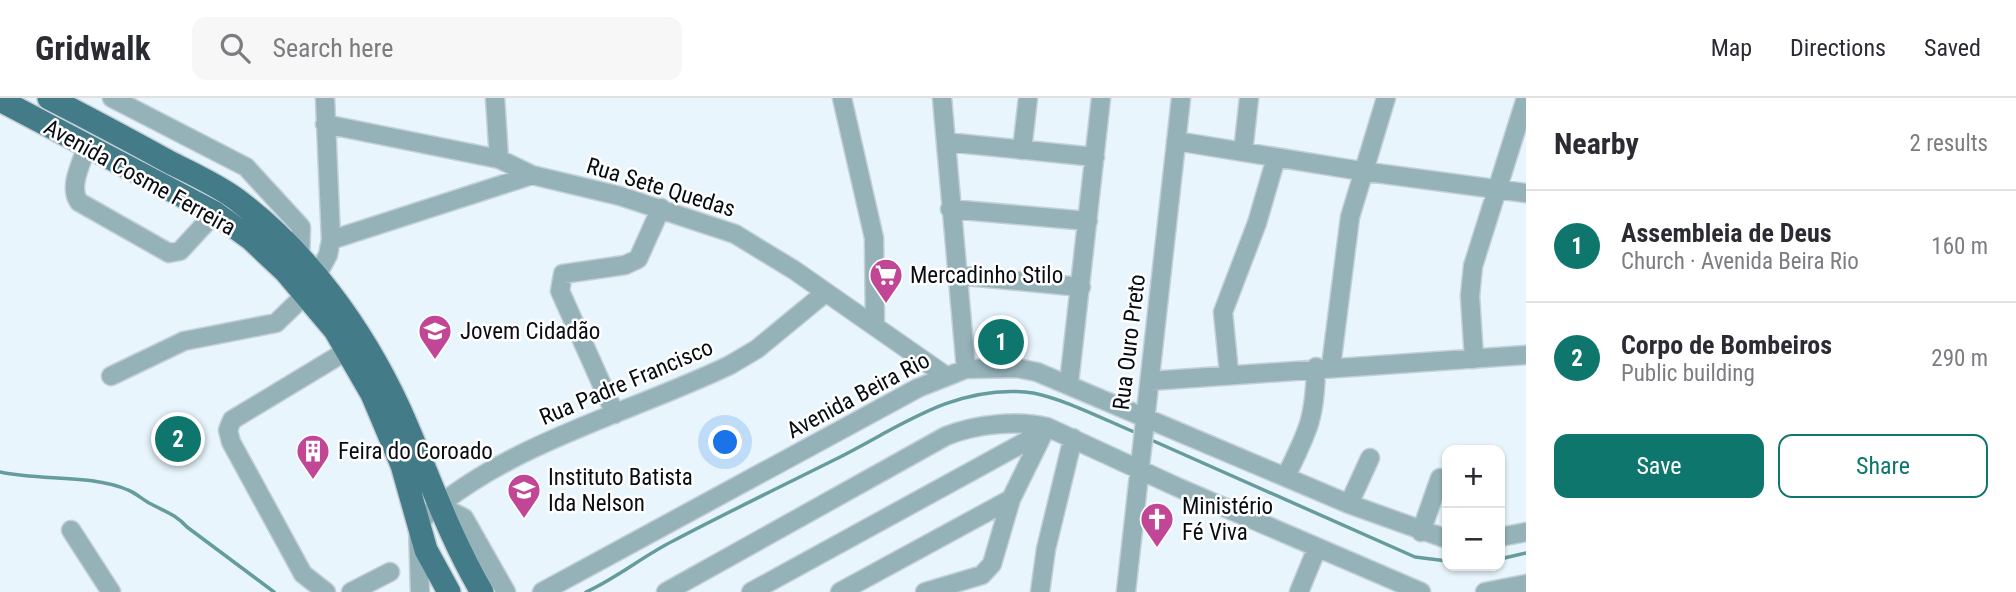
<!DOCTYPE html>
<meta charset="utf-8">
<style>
:root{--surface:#fff;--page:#f7f7f7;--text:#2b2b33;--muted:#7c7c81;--line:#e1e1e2;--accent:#0f766e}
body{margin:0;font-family:"Roboto Condensed",sans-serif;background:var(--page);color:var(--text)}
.controls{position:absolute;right:21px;bottom:21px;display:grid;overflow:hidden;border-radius:14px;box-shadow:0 2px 5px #0004}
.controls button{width:63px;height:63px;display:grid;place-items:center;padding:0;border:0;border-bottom:2px solid var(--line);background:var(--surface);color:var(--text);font:35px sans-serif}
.you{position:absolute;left:726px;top:345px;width:24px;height:24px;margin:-18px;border:5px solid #fff;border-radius:50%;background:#1a73e8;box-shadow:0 0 0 10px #1a73e833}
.badge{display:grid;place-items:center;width:46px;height:46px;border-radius:50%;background:var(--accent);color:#fff;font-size:23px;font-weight:700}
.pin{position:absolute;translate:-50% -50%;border:4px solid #fff;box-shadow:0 2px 7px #0006}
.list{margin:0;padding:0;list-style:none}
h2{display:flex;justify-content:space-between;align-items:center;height:91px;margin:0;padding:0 28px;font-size:30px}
h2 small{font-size:23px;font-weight:400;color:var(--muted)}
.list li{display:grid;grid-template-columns:46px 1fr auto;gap:21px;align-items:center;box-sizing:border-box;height:112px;padding:0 28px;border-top:2px solid var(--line)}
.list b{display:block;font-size:26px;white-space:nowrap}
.list p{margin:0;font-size:23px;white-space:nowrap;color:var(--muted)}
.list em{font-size:23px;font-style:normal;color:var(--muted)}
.actions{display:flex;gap:14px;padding:21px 28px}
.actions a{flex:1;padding:16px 0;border:2px solid var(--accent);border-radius:14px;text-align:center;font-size:24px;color:var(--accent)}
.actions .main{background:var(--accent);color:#fff}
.icon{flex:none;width:38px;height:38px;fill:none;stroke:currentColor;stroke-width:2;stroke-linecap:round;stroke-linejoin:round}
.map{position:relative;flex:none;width:1526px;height:494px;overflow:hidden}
header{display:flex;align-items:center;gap:42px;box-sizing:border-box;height:98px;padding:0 35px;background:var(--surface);border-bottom:2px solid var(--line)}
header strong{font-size:33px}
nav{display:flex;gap:38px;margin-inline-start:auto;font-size:24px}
.search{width:490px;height:63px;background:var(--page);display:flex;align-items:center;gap:18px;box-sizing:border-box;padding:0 24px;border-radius:14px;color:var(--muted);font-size:26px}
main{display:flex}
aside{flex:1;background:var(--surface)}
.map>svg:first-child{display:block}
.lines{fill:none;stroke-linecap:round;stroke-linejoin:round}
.stream{stroke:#669c9c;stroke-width:3.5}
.minor-casing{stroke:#c4d0d7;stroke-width:21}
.major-casing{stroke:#c4d0d7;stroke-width:26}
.minor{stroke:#95b2b9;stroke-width:18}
.major{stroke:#437b88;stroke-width:23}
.labels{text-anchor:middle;stroke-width:5;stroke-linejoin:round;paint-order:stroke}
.street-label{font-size:23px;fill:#070d12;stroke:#fff}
.poi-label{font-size:23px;fill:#070d12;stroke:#fff;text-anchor:start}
</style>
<header>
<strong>Gridwalk</strong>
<div class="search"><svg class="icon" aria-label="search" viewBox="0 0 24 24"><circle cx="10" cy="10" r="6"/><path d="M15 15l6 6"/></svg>Search here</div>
<nav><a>Map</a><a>Directions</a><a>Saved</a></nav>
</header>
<main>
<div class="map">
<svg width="1526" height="494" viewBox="0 0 1526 494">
<rect width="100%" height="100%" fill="#e8f5fd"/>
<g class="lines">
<path class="stream" d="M1149,341L1415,459L1447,463
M0,374C41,383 90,376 128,392C136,395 143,402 151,406C166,414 175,416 187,429L274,494
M1500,461L1526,455
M586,494C617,480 643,458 673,443C726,415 780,389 834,362C897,331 951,288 1025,294C1055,296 1109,324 1139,336"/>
<defs>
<path id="minor" d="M112,0L246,69L301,129L300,161
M495,0L499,61L532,77
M842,0L874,140L875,227
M942,0L966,271
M325,26L499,61
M1176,43L1361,73L1526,95
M946,44L1095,59
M87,48C82,64 68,89 79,104L169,155L180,153L215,115
M1022,52L1028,0
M1243,54L1249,0
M950,111L1088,123
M331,142L532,77L620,98L735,136L794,172L946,278
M956,177L1081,189
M316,179L328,157L331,142L325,0
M1474,261L1470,198L1473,168L1526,0
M1331,268L1350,119L1386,0
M1229,275L1223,214L1257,125L1276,60
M111,278L184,243L276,225L306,196
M1150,283L1526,257
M1069,285L1101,0
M615,316L560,193L563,176L625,167L638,161L661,110
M1286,378C1308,333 1315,321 1316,269
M1349,406L1370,360
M438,407L464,420L506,494
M71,432L111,494
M1421,434L1440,380
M1500,439L1526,434
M326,494L303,476L231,344L228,332L232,322L348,252
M351,494L390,474
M420,494L418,425C505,345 626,317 730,267L757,251L825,195
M542,494L918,290L966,271L1017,270L1037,274L1349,406L1447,441
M666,494L946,338C976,326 1016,322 1047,329L1177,389L1421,494
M751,494L1045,333
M840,494L1011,401
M925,494L982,477L992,466L1011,401L1046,330
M1040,494L1046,451L1073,340
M1126,494L1181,0
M1299,494L1317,450
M1485,494L1526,486"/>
<path id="major" d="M49,0C90,21 131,43 171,65C193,76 217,87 236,101C307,154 362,230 399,310C427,372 447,435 482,494
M0,2L215,115L251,141L286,174L335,232L372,296L402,367L426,452L449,494"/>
</defs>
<use href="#minor" class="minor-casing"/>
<use href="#major" class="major-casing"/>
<use href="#minor" class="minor"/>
<use href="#major" class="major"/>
</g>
<defs>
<symbol id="supermarket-pin" viewBox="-11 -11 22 30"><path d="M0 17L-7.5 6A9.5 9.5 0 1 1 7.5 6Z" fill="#c14696" stroke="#fff"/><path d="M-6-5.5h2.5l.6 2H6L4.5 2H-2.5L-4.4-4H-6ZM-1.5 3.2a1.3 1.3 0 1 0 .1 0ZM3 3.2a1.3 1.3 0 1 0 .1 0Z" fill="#fff"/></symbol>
<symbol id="school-pin" viewBox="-11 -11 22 30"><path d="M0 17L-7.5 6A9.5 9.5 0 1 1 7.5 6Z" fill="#c14696" stroke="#fff"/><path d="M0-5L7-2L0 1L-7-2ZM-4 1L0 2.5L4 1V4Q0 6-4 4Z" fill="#fff"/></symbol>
<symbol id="building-pin" viewBox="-11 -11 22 30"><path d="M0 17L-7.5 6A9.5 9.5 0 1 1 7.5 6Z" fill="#c14696" stroke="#fff"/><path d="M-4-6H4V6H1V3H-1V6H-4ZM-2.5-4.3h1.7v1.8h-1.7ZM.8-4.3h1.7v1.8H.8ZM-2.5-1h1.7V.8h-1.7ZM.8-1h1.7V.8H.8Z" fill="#fff"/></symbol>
<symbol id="church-pin" viewBox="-11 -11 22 30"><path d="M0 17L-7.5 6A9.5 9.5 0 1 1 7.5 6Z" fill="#c14696" stroke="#fff"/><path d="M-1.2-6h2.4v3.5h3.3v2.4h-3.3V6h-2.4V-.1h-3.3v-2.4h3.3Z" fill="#fff"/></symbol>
</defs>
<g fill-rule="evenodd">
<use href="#supermarket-pin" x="867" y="158" width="38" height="52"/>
<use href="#school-pin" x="416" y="214" width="38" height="52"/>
<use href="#building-pin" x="294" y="334" width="38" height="52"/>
<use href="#school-pin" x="505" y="373" width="38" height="52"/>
<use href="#church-pin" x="1138" y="402" width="38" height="52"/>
</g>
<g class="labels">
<g class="street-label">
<text transform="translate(140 79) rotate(29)" y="8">Avenida Cosme Ferreira</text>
<text transform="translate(661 89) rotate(17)" y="8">Rua Sete Quedas</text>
<text transform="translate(1129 244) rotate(-83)" y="8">Rua Ouro Preto</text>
<text transform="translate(626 284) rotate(-23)" y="8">Rua Padre Francisco</text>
<text transform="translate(858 297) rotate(-28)" y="8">Avenida Beira Rio</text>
</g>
<g class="poi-label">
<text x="910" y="185">Mercadinho Stilo</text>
<text x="460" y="241">Jovem Cidadão</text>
<text x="338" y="361">Feira do Coroado</text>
<text x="548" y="387">Instituto Batista<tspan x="548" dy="26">Ida Nelson</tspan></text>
<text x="1182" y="416">Ministério<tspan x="1182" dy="26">Fé Viva</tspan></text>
</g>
</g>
</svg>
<div class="controls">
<button>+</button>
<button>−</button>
</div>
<div class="you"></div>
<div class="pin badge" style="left:1001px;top:244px">1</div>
<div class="pin badge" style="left:178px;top:341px">2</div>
</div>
<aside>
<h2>Nearby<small>2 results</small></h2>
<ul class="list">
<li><span class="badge">1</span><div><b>Assembleia de Deus</b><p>Church · Avenida Beira Rio</p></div><em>160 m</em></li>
<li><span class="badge">2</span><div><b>Corpo de Bombeiros</b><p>Public building</p></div><em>290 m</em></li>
</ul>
<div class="actions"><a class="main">Save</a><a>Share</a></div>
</aside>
</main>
